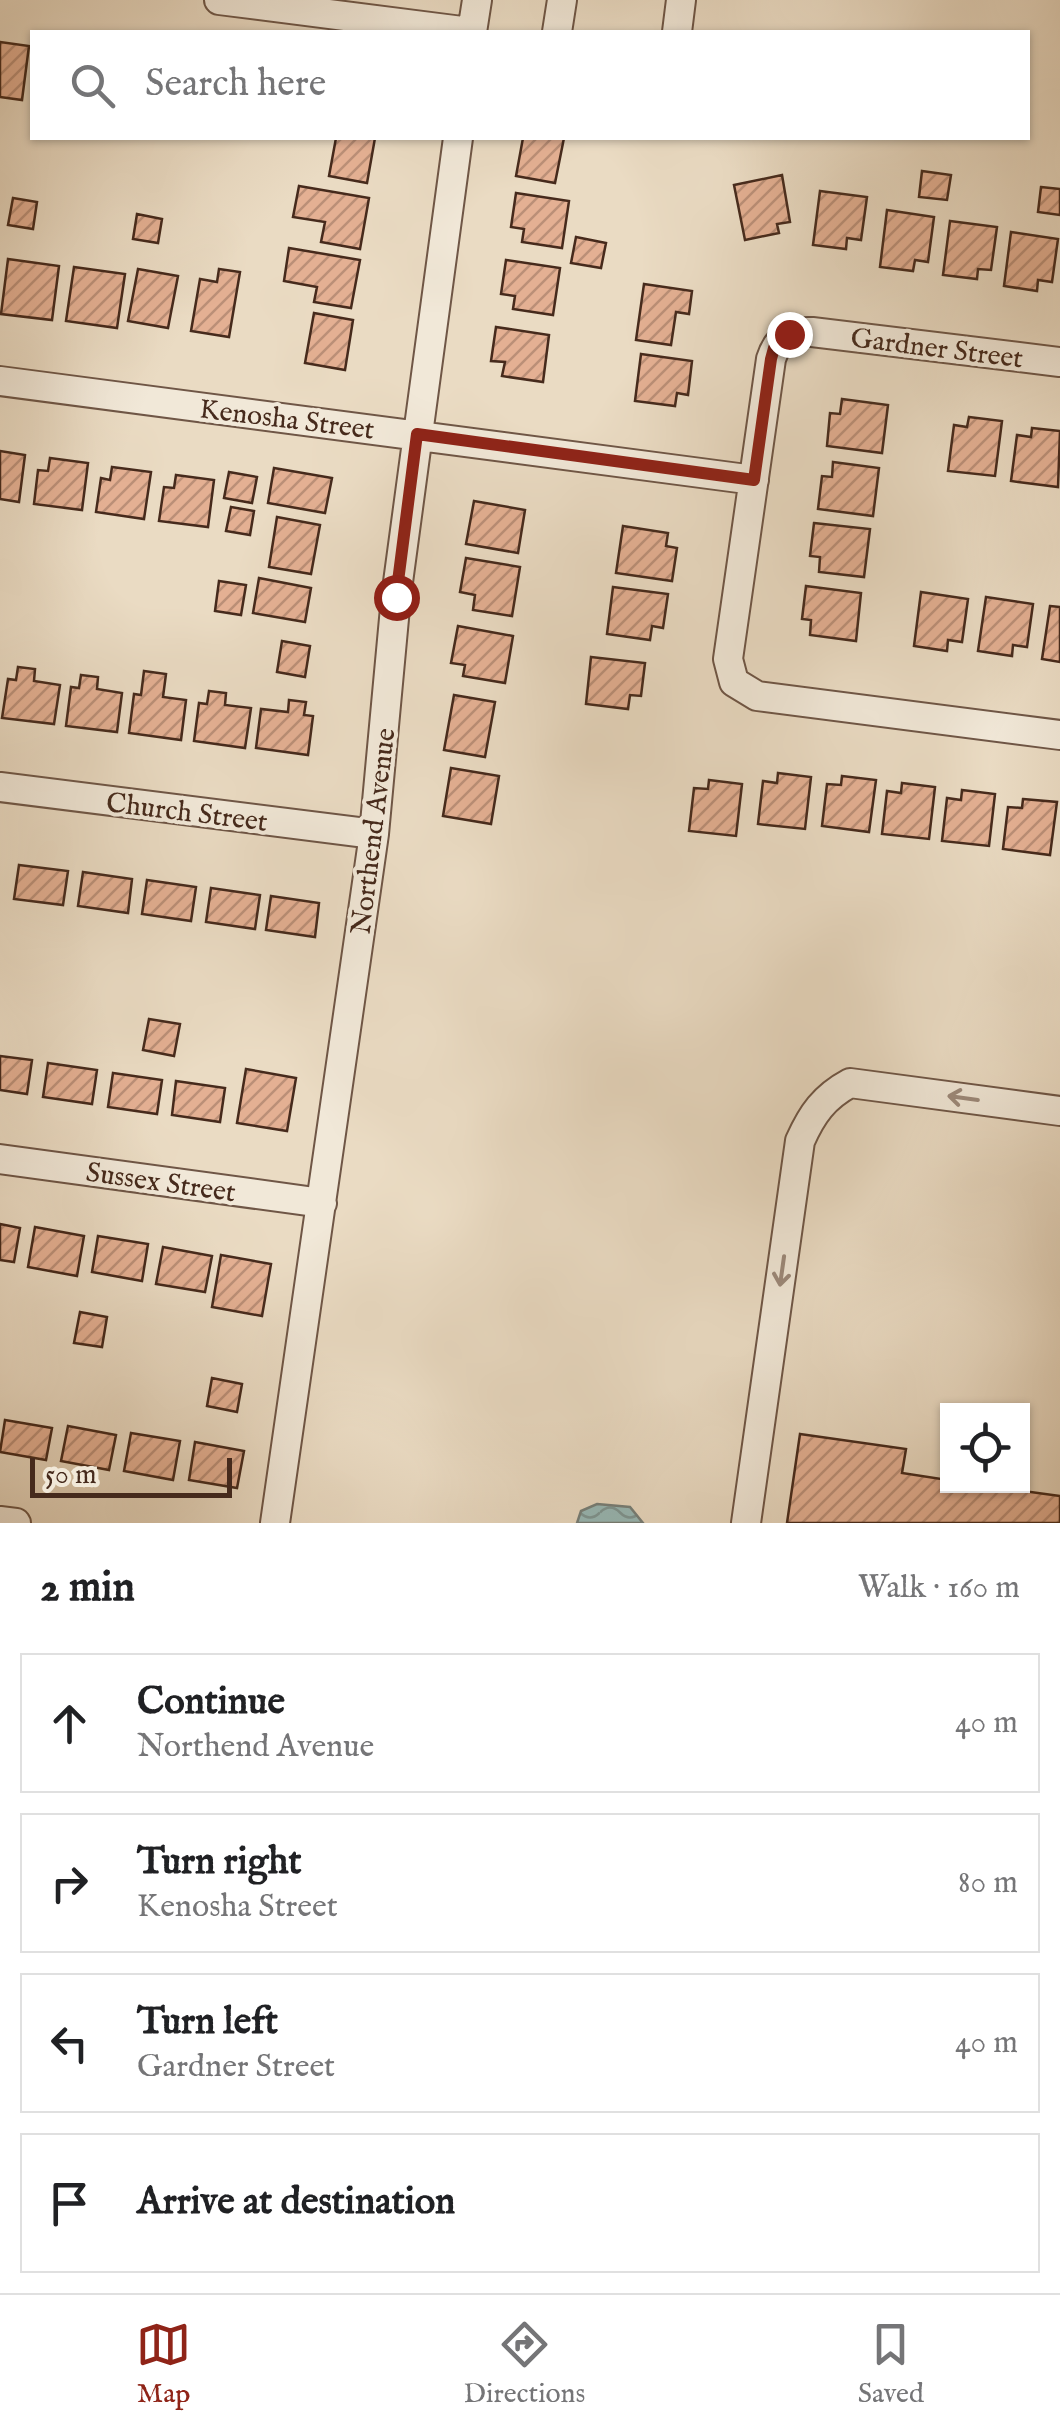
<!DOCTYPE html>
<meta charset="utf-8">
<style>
:root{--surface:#fff;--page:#f2f2f2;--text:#202124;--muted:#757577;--line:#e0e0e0;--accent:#8f2418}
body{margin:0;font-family:"IM FELL English",serif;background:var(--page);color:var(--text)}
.controls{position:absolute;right:30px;bottom:30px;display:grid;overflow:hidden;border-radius:0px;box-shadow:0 2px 8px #0004}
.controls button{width:90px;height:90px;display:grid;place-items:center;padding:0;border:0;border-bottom:2px solid var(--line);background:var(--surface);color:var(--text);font:50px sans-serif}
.scale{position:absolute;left:30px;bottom:25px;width:202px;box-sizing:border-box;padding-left:10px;border:5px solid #462a1c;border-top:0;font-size:28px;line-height:35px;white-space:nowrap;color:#462a1c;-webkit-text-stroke:8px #f1e8d8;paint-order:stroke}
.stop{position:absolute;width:30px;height:30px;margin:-22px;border:8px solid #8f2418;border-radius:50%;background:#fff}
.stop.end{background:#8f2418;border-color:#fff;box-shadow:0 2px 10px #0008}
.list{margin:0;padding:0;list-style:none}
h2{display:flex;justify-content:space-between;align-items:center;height:130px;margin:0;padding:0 40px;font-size:42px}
h2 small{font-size:32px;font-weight:400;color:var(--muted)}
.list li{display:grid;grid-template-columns:65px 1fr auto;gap:30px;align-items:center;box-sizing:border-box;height:140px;margin:0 20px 20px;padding:0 20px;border:2px solid var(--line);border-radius:0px}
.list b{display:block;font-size:38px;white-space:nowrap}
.list p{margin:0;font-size:32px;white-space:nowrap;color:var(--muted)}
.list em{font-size:32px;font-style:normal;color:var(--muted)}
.icon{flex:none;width:55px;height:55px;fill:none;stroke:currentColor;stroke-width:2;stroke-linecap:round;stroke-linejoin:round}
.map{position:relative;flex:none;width:1060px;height:1523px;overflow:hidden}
.search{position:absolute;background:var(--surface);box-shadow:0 2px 8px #0004;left:30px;right:30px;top:30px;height:110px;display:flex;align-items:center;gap:25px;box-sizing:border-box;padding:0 35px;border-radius:0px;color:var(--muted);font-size:38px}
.sheet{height:770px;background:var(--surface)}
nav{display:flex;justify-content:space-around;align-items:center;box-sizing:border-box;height:140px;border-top:2px solid var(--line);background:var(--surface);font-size:28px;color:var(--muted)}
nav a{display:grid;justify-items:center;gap:5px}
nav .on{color:var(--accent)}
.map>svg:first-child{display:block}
.water{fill:url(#water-waves);stroke:#77807a;stroke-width:2.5}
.building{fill:url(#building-hatch);stroke:#462a1c;stroke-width:2.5}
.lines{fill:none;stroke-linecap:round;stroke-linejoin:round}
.minor-casing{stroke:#6f5646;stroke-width:32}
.minor{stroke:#f1e8d8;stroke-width:28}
.oneway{stroke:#9c897a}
.route{stroke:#8f2418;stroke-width:12}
.labels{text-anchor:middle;stroke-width:8;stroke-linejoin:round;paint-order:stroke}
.street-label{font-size:28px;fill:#462a1c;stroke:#f1e8d8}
</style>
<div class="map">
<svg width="1060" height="1523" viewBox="0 0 1060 1523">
<defs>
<pattern id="water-waves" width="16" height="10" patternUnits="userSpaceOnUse" patternTransform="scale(2.5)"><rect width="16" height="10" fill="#98bab8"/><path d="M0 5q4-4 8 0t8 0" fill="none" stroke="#7e9795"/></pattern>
<pattern id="building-hatch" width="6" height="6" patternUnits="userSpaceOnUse" patternTransform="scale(2.5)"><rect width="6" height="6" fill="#e4b093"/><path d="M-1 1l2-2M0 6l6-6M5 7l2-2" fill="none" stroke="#bb8f77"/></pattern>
</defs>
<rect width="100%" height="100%" fill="#eadbc3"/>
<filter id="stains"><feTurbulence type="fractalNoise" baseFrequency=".002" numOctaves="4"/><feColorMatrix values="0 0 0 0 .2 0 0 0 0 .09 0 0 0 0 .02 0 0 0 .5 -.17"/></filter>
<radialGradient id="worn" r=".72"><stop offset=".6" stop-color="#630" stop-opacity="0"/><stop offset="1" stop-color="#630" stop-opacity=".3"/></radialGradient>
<path class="water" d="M597,1504L630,1507L643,1523H577L581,1511Z"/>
<path class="building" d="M0,42L29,46L22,100L0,97Z
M336,138H375L367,183L329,176Z
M523,138H564L555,183L516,176Z
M922,171L951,175L947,200L919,197Z
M782,175L790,222L777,224L779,233L745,240L734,185Z
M299,186L369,198L360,249L321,242L325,222L293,217Z
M1041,187L1060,189V215L1038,212Z
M820,191L867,197L861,240L847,238L846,249L813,245Z
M516,193L569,201L562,248L522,242L524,229L511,227Z
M13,198L37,202L33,229L8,225Z
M887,210L934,217L928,262L915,260L913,271L880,267Z
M137,214L162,219L158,243L133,239Z
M950,221L997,227L991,270L978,269L977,279L943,275Z
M1011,232L1058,239L1052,282L1038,280L1037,291L1004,286Z
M576,237L606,243L601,268L571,263Z
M289,248L360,260L351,308L314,302L317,287L284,281Z
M8,259L59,266L52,320L1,314Z
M506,260L560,268L553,315L513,309L515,296L501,294Z
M74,267L125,274L117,328L66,321Z
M138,269L178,276L168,328L128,321Z
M219,269L240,272L229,337L191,331L200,279L217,282Z
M644,284L692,291L689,314L676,312L671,345L636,340Z
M314,313L353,320L345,370L305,363Z
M496,327L549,335L543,382L502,376L505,362L491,361Z
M641,354L692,361L688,395L677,393L675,406L635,401Z
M842,399L888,405L882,453L827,446L830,413L840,414Z
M969,417L1002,421L995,476L948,471L954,425L967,427Z
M1032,428L1060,431L1058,487L1011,481L1017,435L1031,437Z
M0,451L25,455L19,502L0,499Z
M50,458L88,463L82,510L34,504L38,470L48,471Z
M833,462L879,468L873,516L818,509L822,476L832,477Z
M112,467L151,472L144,519L96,512L101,478L110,480Z
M274,468L332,478L325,513L268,503Z
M229,472L257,477L252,503L224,498Z
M176,475L214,480L208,527L159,521L164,487L174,488Z
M474,501L525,510L518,553L466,544Z
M231,507L254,511L250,535L226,531Z
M277,517L320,525L311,574L269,567Z
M814,523L870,529L864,577L819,572L820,557L810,556Z
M623,526L668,533L666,546L677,548L672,581L616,573Z
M466,558L520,567L512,616L473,610L475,595L460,592Z
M259,578L311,588L305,622L253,613Z
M219,581L246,585L241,615L215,611Z
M806,586L861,593L856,641L810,635L811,620L802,619Z
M613,587L668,594L663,628L652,626L650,640L607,634Z
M921,592L968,599L962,642L948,640L947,651L914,646Z
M986,597L1033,604L1027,647L1013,645L1012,656L978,651Z
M1050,606L1060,607V662L1042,659Z
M458,626L513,636L505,683L463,676L465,665L451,663Z
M282,641L310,646L305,677L277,672Z
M591,657L645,663L641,696L630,695L628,709L586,704Z
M18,667L35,669L34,681L60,685L54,724L2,718L8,679L16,680Z
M144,671L166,674L163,697L186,700L181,740L129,733L134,694L141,695Z
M81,675L98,677L97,689L122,693L117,732L66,726L71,687L79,688Z
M209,691L226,693L225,705L251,708L245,748L194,741L199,703L207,704Z
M454,695L495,702L485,757L444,750Z
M289,700L306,702L304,715L313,716L308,755L256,748L261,709L288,712Z
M451,768L499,776L491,824L443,816Z
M778,773L811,777L805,829L758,824L763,781L777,783Z
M842,776L876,780L869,832L822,826L827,784L841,785Z
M709,780L742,784L736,836L689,831L694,788L708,789Z
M902,783L935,787L929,839L882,834L887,791L901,793Z
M962,790L995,794L989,846L942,841L947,798L961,800Z
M1023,799L1057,802L1050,855L1003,849L1008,807L1022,808Z
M19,865L68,871L63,905L14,899Z
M83,872L132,879L128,913L78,906Z
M147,880L196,887L191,921L142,914Z
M211,888L260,895L255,929L206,922Z
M271,896L319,903L315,937L266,930Z
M149,1019L180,1024L174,1056L143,1050Z
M0,1056L32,1060L27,1094L0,1090Z
M48,1063L97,1070L92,1104L43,1097Z
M246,1069L296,1078L287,1131L237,1123Z
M113,1073L162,1080L157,1114L108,1107Z
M176,1081L225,1088L220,1122L172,1115Z
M0,1224L20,1228L14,1262L0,1260Z
M35,1227L84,1236L77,1276L28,1267Z
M98,1236L148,1244L142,1281L92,1272Z
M163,1247L212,1256L205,1292L156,1284Z
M221,1255L271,1264L262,1316L212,1307Z
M80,1312L107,1317L102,1347L74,1343Z
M212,1378L242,1384L237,1412L207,1406Z
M5,1420L52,1428L46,1460L0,1452Z
M68,1426L116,1435L109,1470L61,1461Z
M131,1433L180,1441L173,1480L124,1471Z
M800,1434L906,1449L902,1473L948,1480V1486H988L1060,1496V1523H787Z
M195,1442L244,1451L237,1488L189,1480Z"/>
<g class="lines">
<defs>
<path id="minor" d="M219,0L470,32
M472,32L477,0
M557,32L562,0
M677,32L681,0
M1060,362L812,332C791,331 778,337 771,359L728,659L734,682L757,696L1060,735
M0,381L754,480
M0,787L374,834
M0,1159L322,1203
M0,1521L16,1523
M275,1523L374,834L396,597L458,138
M746,1523L800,1141C812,1114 824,1097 850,1083L1060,1111"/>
</defs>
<use href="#minor" class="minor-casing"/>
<use href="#minor" class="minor"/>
</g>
<defs><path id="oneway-shaft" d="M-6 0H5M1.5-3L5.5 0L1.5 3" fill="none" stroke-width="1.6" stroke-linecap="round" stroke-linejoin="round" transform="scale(2.5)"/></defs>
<g class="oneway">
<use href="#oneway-shaft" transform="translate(963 1098) rotate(-172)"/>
<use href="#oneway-shaft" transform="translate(782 1271) rotate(98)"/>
</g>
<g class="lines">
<path class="route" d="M396,597L417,434L754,480L771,359L774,348L789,334"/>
</g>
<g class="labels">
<g class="street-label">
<text transform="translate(937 347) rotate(7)" y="10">Gardner Street</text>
<text transform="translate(287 418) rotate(7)" y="10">Kenosha Street</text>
<text transform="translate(187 811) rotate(7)" y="10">Church Street</text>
<text transform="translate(372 831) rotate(-83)" y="10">Northend Avenue</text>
<text transform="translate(161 1181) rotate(8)" y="10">Sussex Street</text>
</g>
</g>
<rect width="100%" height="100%" filter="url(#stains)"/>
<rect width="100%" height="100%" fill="url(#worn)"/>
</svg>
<div class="controls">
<button><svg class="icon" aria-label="locate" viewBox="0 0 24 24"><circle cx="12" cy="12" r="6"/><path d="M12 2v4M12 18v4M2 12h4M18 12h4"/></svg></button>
</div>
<div class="scale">50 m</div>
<div class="stop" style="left:396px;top:597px"></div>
<div class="stop end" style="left:789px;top:334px"></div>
<div class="search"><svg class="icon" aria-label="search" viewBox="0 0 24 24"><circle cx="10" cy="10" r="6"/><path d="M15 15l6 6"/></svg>Search here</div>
</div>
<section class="sheet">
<h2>2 min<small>Walk · 160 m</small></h2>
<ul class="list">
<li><svg class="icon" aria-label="ahead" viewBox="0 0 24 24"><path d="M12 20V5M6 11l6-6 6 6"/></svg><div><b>Continue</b><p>Northend Avenue</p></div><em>40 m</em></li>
<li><svg class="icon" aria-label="right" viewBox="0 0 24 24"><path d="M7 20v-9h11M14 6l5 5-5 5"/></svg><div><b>Turn right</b><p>Kenosha Street</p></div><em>80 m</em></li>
<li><svg class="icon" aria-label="left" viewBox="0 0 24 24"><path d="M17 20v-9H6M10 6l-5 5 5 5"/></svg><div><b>Turn left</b><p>Gardner Street</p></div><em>40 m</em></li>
<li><svg class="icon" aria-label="arrive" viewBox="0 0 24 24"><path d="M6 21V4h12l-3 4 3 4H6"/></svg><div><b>Arrive at destination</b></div></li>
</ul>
</section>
<nav>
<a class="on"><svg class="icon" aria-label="map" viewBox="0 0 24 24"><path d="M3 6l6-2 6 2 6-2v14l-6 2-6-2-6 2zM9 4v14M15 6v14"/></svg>Map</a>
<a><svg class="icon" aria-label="directions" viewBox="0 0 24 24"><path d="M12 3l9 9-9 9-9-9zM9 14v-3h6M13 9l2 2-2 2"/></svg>Directions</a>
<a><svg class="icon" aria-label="saved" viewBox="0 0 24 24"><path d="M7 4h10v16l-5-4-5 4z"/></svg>Saved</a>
</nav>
